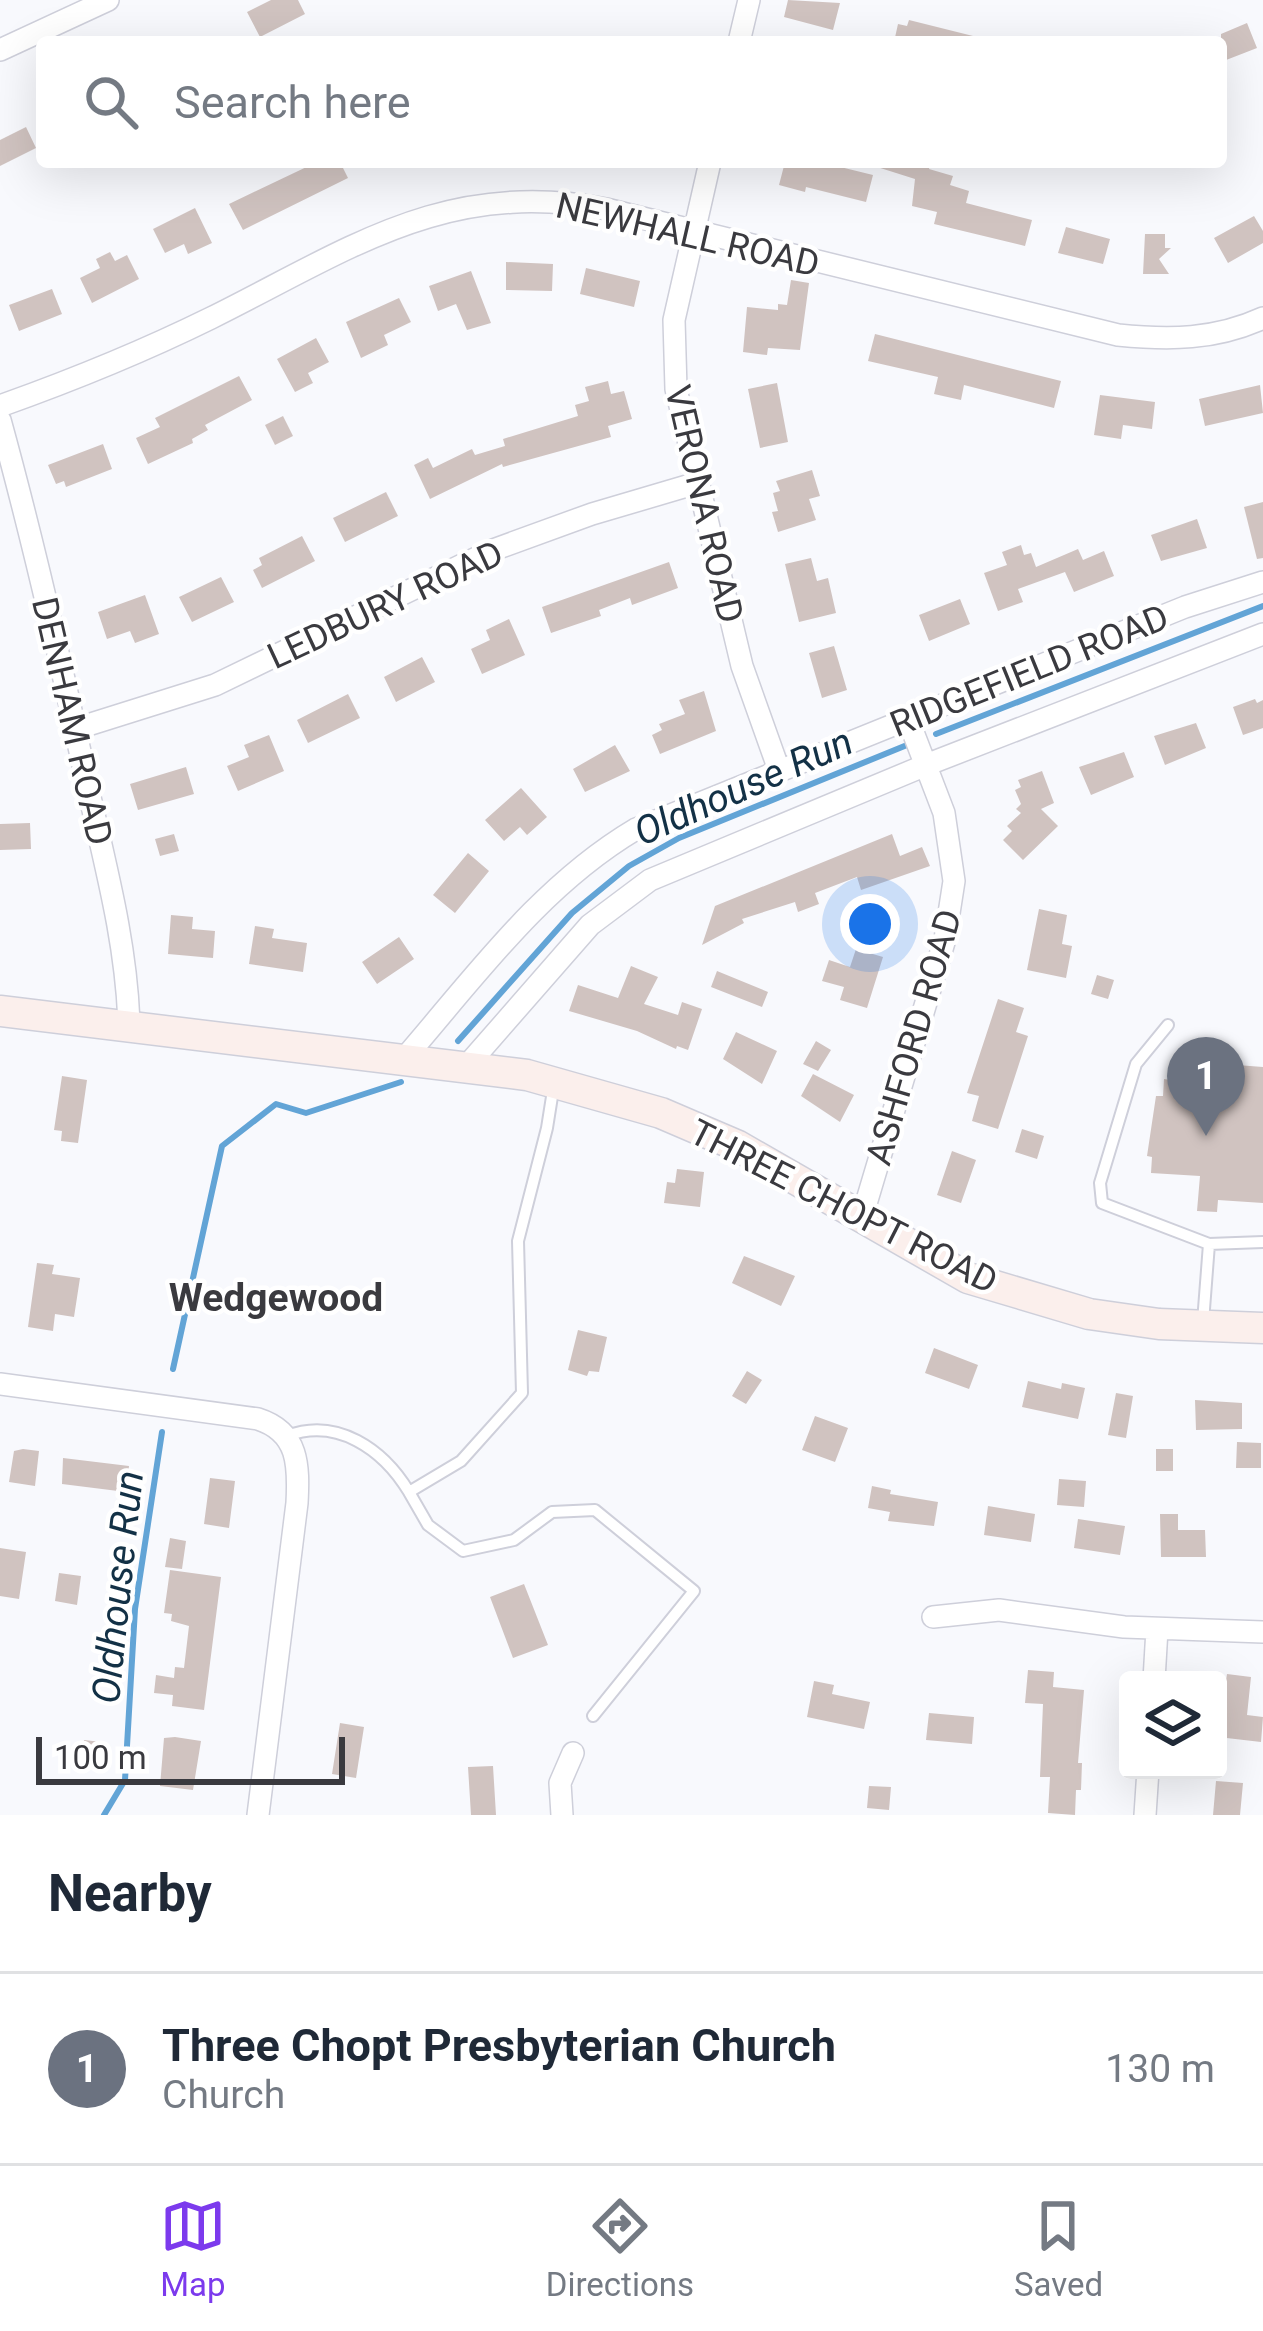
<!DOCTYPE html>
<style>
:root{--surface:#fff;--page:#f6f6f7;--text:#1f2937;--muted:#747a83;--line:#e0e1e3;--accent:#7c3aed}
body{margin:0;font-family:Roboto,sans-serif;background:var(--page);color:var(--text)}
.controls{position:absolute;right:36px;bottom:36px;display:grid;overflow:hidden;border-radius:12px;box-shadow:0 12px 48px #0002}
.controls button{width:108px;height:108px;display:grid;place-items:center;padding:0;border:0;border-bottom:3px solid var(--line);background:var(--surface);color:var(--text);font:60px sans-serif}
.scale{position:absolute;left:36px;bottom:30px;width:309px;box-sizing:border-box;padding-left:12px;border:6px solid #3a3a3f;border-top:0;font-size:33px;line-height:42px;white-space:nowrap;color:#3a3a3f;-webkit-text-stroke:9px #fff;paint-order:stroke}
.you{position:absolute;left:870px;top:924px;width:42px;height:42px;margin:-30px;border:9px solid #fff;border-radius:50%;background:#1a73e8;box-shadow:0 0 0 18px #1a73e833}
.badge{display:grid;place-items:center;width:78px;height:78px;border-radius:50%;background:var(--accent);color:#fff;font-size:39px;font-weight:700}
.pin{position:absolute;translate:-50% -99px;filter:drop-shadow(0 3px 6px #0008)}
.pin::after{content:'';position:absolute;top:63px;width:42px;height:36px;background:inherit;clip-path:polygon(0 0,100% 0,50% 100%)}
.list{margin:0;padding:0;list-style:none}
h2{display:flex;justify-content:space-between;align-items:center;height:156px;margin:0;padding:0 48px;font-size:51px}
h2 small{font-size:39px;font-weight:400;color:var(--muted)}
.list li{display:grid;grid-template-columns:78px 1fr auto;gap:36px;align-items:center;box-sizing:border-box;height:192px;padding:0 48px;border-top:3px solid var(--line)}
.list b{display:block;font-size:45px;white-space:nowrap}
.list p{margin:0;font-size:39px;white-space:nowrap;color:var(--muted)}
.list em{font-size:39px;font-style:normal;color:var(--muted)}
.icon{flex:none;width:66px;height:66px;fill:none;stroke:currentColor;stroke-width:2;stroke-linecap:round;stroke-linejoin:round}
.map{position:relative;flex:none;width:1263px;height:1815px;overflow:hidden}
.search{position:absolute;background:var(--surface);box-shadow:0 12px 48px #0002;left:36px;right:36px;top:36px;height:132px;display:flex;align-items:center;gap:30px;box-sizing:border-box;padding:0 42px;border-radius:12px;color:var(--muted);font-size:45px}
.sheet{height:348px;background:var(--surface)}
nav{display:flex;justify-content:space-around;align-items:center;box-sizing:border-box;height:168px;border-top:3px solid var(--line);background:var(--surface);font-size:33px;color:var(--muted)}
nav a{display:grid;justify-items:center;gap:6px}
nav .on{color:var(--accent)}
.map>svg:first-child{display:block}
.lines{fill:none;stroke-linecap:round;stroke-linejoin:round}
.stream{stroke:#62a4d6;stroke-width:6}
.building{fill:#d0c3c0}
.lane-casing{stroke:#cecfda;stroke-width:14}
.street-casing{stroke:#cecfda;stroke-width:24}
.secondary-casing{stroke:#cecfda;stroke-width:33}
.lane{stroke:#fff;stroke-width:10}
.street{stroke:#fff;stroke-width:21}
.secondary{stroke:#fbefec;stroke-width:30}
.labels{text-anchor:middle;stroke-width:9;stroke-linejoin:round;paint-order:stroke}
.street-label{font-size:36px;fill:#3a3a3f;stroke:#fff}
.water-label{font-size:39px;font-style:italic;fill:#133146;stroke:#fff}
.neighbourhood-label{font-size:39px;font-weight:bold;fill:#3a3a3f;stroke:#fff}
</style>
<div class="map">
<svg width="1263" height="1815" viewBox="0 0 1263 1815">
<rect width="100%" height="100%" fill="#f8f9fd"/>
<g class="lines">
<path class="stream" d="M936,734L1263,606
M458,1041L572,913L629,866L679,838L907,745
M173,1369L222,1146L276,1104L306,1113L401,1082
M104,1815L125,1780L135,1609L162,1432"/>
</g>
<path class="building" d="M271,0H298L305,14L260,37L247,12Z
M788,0L840,3L833,30L784,17Z
M909,20L973,36L972,42H894L898,24L907,26Z
M1247,23L1257,48L1221,62V34Z
M26,127L36,148L0,166V140Z
M317,162H340L348,178L243,230L229,204Z
M785,162H820L873,175L866,202L806,187L805,192L779,185Z
M875,162H931L929,169L953,176L950,185L969,191L966,203L1032,220L1025,246L934,224L937,212L912,206L915,179L874,166Z
M195,208L212,243L188,254L184,244L165,253L153,229Z
M1254,216L1263,231V243L1228,263L1214,238Z
M1066,227L1110,239L1103,264L1058,253Z
M1145,234H1165V248H1171L1159,259L1169,274H1143Z
M110,252L115,261L127,255L139,279L92,303L80,278L100,268L96,259Z
M506,262L553,264L552,291L506,290Z
M586,268L640,281L634,307L580,294Z
M471,271L491,323L467,330L456,304L438,311L429,286Z
M791,280L809,283L800,350L768,348L767,355L743,352L747,307L778,310V304L787,305Z
M52,289L62,314L19,331L9,305Z
M399,298L411,322L384,335L388,345L361,358L346,322Z
M875,334L1061,381L1054,408L964,385L961,400L934,394L938,377L868,361Z
M316,338L329,362L308,373L313,383L295,392L277,359Z
M239,376L252,400L205,425L208,430L192,439L193,443L148,464L136,438L160,427L155,418Z
M608,381L611,394L624,391L632,419L608,426L611,437L503,467L502,464L430,499L414,465L428,458L433,468L472,449L475,455L505,446L503,439L578,416L575,405L589,401L585,387Z
M777,383L788,442L760,448L748,389Z
M1260,385L1263,413L1205,426L1199,399Z
M1100,395L1155,402L1152,429L1123,425L1121,439L1094,435Z
M283,416L293,436L275,445L265,425Z
M103,444L112,469L66,487L64,481L56,484L48,465Z
M812,470L820,496L809,499L816,520L778,532L772,512L778,511L773,493L780,491L776,481Z
M386,492L398,516L345,542L333,518Z
M1263,502V558L1257,559L1244,507Z
M1197,519L1207,548L1161,561L1151,535Z
M302,536L315,561L262,588L253,570L262,565L259,558Z
M1021,545L1024,555L1031,553L1036,567L1078,549L1083,560L1104,551L1114,576L1074,592L1065,572L1018,589L1023,602L998,611L984,573L1007,565L1002,552Z
M811,558L817,581L828,578L836,613L799,622L785,564Z
M669,562L678,588L632,605L630,598L599,610L601,616L551,633L542,607Z
M221,577L234,602L192,622L179,597Z
M145,595L159,634L135,643L130,631L107,639L98,612Z
M960,599L970,624L929,641L919,615Z
M509,619L525,655L482,674L471,649L490,640L486,630Z
M834,646L847,690L822,698L809,653Z
M422,657L435,682L396,702L384,677Z
M704,691L716,731L660,754L652,735L662,730L659,724L685,714L679,700Z
M348,694L360,718L308,743L297,720Z
M1255,699L1257,703L1263,700V728L1243,735L1233,707Z
M1196,723L1206,748L1165,765L1154,736Z
M269,735L284,771L238,791L227,766L249,757L244,745Z
M615,745L630,771L585,792L573,769Z
M1124,752L1134,777L1091,795L1079,767Z
M186,767L194,794L138,810L130,784Z
M1042,771L1054,803L1041,809L1058,826L1023,860L1003,840L1012,831L1007,826L1021,813L1016,809L1021,804L1015,790L1021,787L1018,780Z
M521,788L547,817L527,835L520,827L504,841L485,820Z
M30,823L31,849L0,850V824Z
M174,834L179,851L160,856L155,839Z
M892,834L900,856L922,847L930,866L861,890L857,877L815,893L819,904L798,912L795,902L742,919L744,923L702,945L715,906Z
M468,853L489,871L455,913L433,895Z
M1039,909L1067,915L1062,944L1072,946L1066,978L1027,970Z
M171,915L193,917L192,929L215,931L213,958L168,954Z
M255,926L274,929L272,938L307,943L303,972L249,964Z
M399,937L414,959L377,984L362,962Z
M856,949L883,957L867,1008L840,1000L844,987L822,981L829,960L850,967Z
M631,966L658,977L644,1004L678,1015L682,1002L702,1009L688,1050L677,1046L676,1049L637,1031L569,1011L578,985L618,998Z
M717,971L768,992L762,1007L711,987Z
M1097,975L1114,980L1108,999L1091,994Z
M998,999L1024,1008L1016,1032L1028,1036L998,1129L972,1121L979,1096L967,1093Z
M736,1032L777,1051L762,1084L723,1059Z
M816,1041L831,1050L818,1071L803,1064Z
M1186,1054L1211,1056V1063L1263,1067V1203L1218,1200L1217,1212L1197,1211L1200,1176L1151,1173L1152,1157L1147,1156L1156,1096H1163L1164,1079L1170,1080V1075L1185,1076Z
M813,1074L854,1095L840,1122L801,1096Z
M62,1076L87,1080L78,1143L61,1141L62,1131L54,1130Z
M1022,1129L1044,1136L1037,1159L1015,1152Z
M952,1151L976,1160L961,1203L937,1195Z
M677,1169L704,1172L700,1207L664,1203L667,1182L675,1183Z
M744,1256L795,1276L781,1306L732,1283Z
M37,1263L54,1265L52,1274L80,1278L74,1317L55,1314L53,1331L28,1327Z
M578,1330L607,1337L599,1372L589,1371L587,1376L568,1370Z
M934,1348L978,1365L969,1389L925,1373Z
M747,1371L762,1380L746,1404L732,1396Z
M1028,1381L1061,1389L1062,1383L1085,1388L1078,1419L1022,1407Z
M1116,1393L1133,1396L1126,1438L1108,1435Z
M1195,1400L1242,1403V1429L1196,1430Z
M815,1416L848,1428L835,1462L802,1450Z
M1237,1442L1261,1443V1468H1236Z
M23,1449L39,1451L35,1486L9,1482L14,1451Z
M1156,1449H1173V1471H1156Z
M63,1458L129,1466L126,1492L62,1484Z
M210,1478L235,1481L229,1528L204,1524Z
M1059,1479L1086,1481L1084,1507L1057,1505Z
M872,1486L891,1490L890,1494L938,1502L934,1526L888,1521L890,1512L868,1508Z
M988,1506L1035,1514L1031,1542L984,1535Z
M1160,1514H1178V1530H1205L1206,1557H1161Z
M1078,1519L1125,1526L1120,1555L1074,1548Z
M170,1538L186,1541L182,1569L165,1567Z
M0,1548L26,1552L19,1599L0,1596Z
M170,1570L221,1577L204,1710L172,1706L173,1695L154,1693L156,1675L174,1678L175,1667L184,1668L189,1626L171,1621L172,1614L164,1613Z
M59,1573L81,1576L77,1605L55,1601Z
M524,1584L548,1645L513,1658L490,1597Z
M1028,1670L1054,1672L1053,1687L1084,1690L1078,1763H1082L1081,1790H1076L1075,1815L1048,1813L1050,1777H1040L1043,1704L1025,1703Z
M1227,1674L1251,1677L1247,1715L1263,1717L1261,1742L1218,1737Z
M814,1681L834,1685L832,1694L870,1702L864,1729L807,1717Z
M929,1713L974,1717L972,1744L926,1740Z
M340,1723L364,1727L356,1778L332,1774Z
M175,1737L201,1741L193,1790L160,1786L164,1738Z
M84,1740L102,1742L100,1763L82,1761Z
M493,1766L496,1815H471L468,1767Z
M1216,1781L1243,1783L1240,1815H1213Z
M869,1786L891,1787L889,1810L867,1808Z"/>
<g class="lines">
<defs>
<path id="lane" d="M1168,1025L1136,1064L1100,1183L1102,1203L1209,1244
M1203,1322L1209,1244L1263,1242
M287,1436C337,1417 383,1449 409,1492L461,1461L522,1393L518,1241L547,1128L554,1084
M409,1492L428,1525L463,1551L514,1540L552,1512L595,1510L694,1591L593,1716"/>
<path id="street" d="M739,42L749,0
M0,50L108,0
M710,162L674,320L676,389L742,666L779,770
M0,406C73,380 142,352 211,318C348,250 446,178 606,209L1118,335C1169,340 1215,340 1263,318
M0,420C33,540 61,662 87,784C105,864 127,944 129,1026
M75,729L215,685L493,550L592,514L697,483
M403,1060C475,977 540,886 636,829L1185,607L1263,582
M465,1068L590,925L650,880L926,765L1263,634
M862,1217L945,939L954,881L944,813L908,719
M0,1384L258,1419C299,1432 299,1466 297,1503L258,1815
M933,1617L999,1610L1124,1627L1263,1632
M1154,1680L1157,1629
M562,1815L560,1783L573,1753
M1145,1815L1148,1770"/>
<path id="secondary" d="M0,1011L527,1075L661,1113L738,1146L968,1278L1089,1314L1159,1324L1263,1328"/>
</defs>
<use href="#lane" class="lane-casing"/>
<use href="#street" class="street-casing"/>
<use href="#secondary" class="secondary-casing"/>
<use href="#lane" class="lane"/>
<use href="#street" class="street"/>
<use href="#secondary" class="secondary"/>
</g>
<g class="labels">
<g class="street-label">
<text transform="translate(688 234) rotate(13)" y="13">NEWHALL ROAD</text>
<text transform="translate(705 504) rotate(77)" y="13">VERONA ROAD</text>
<text transform="translate(385 604) rotate(-25)" y="13">LEDBURY ROAD</text>
<text transform="translate(1029 670) rotate(-22)" y="13">RIDGEFIELD ROAD</text>
<text transform="translate(73 721) rotate(77)" y="13">DENHAM ROAD</text>
<text transform="translate(913 1037) rotate(-74)" y="13">ASHFORD ROAD</text>
<text transform="translate(844 1206) rotate(27)" y="13">THREE CHOPT ROAD</text>
</g>
<g class="water-label">
<text transform="translate(743 786) rotate(-24)" y="14">Oldhouse Run</text>
<text transform="translate(117 1587) rotate(-84)" y="14">Oldhouse Run</text>
</g>
<g class="neighbourhood-label">
<text x="276" y="1311">Wedgewood</text>
</g>
</g>
</svg>
<div class="controls">
<button><svg class="icon" aria-label="layers" viewBox="0 0 24 24"><path d="M12 4l9 5-9 5-9-5zM3 14l9 5 9-5"/></svg></button>
</div>
<div class="scale">100 m</div>
<div class="you"></div>
<div class="pin badge" style="left:1206px;top:1136px;background:#6b7280">1</div>
<div class="search"><svg class="icon" aria-label="search" viewBox="0 0 24 24"><circle cx="10" cy="10" r="6"/><path d="M15 15l6 6"/></svg>Search here</div>
</div>
<section class="sheet">
<h2>Nearby<small></small></h2>
<ul class="list">
<li><span class="badge" style="background:#6b7280">1</span><div><b>Three Chopt Presbyterian Church</b><p>Church</p></div><em>130 m</em></li>
</ul>
</section>
<nav>
<a class="on"><svg class="icon" aria-label="map" viewBox="0 0 24 24"><path d="M3 6l6-2 6 2 6-2v14l-6 2-6-2-6 2zM9 4v14M15 6v14"/></svg>Map</a>
<a><svg class="icon" aria-label="directions" viewBox="0 0 24 24"><path d="M12 3l9 9-9 9-9-9zM9 14v-3h6M13 9l2 2-2 2"/></svg>Directions</a>
<a><svg class="icon" aria-label="saved" viewBox="0 0 24 24"><path d="M7 4h10v16l-5-4-5 4z"/></svg>Saved</a>
</nav>
